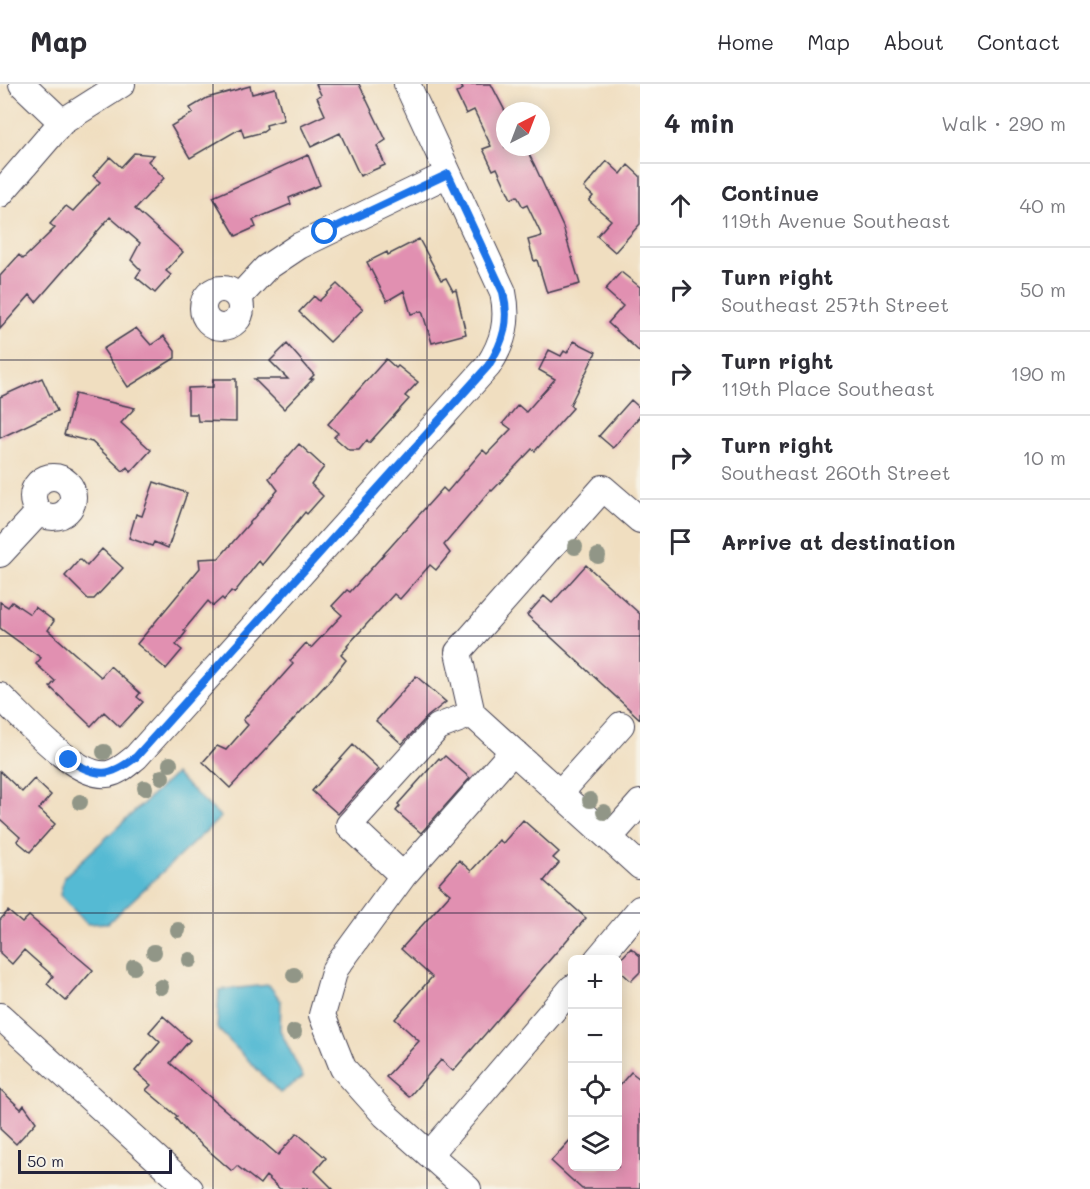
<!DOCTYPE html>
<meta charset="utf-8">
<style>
:root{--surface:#fff;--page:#f2f2f3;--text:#2b2b33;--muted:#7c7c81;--line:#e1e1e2}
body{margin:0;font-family:Mali,sans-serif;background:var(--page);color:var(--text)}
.controls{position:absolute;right:18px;bottom:18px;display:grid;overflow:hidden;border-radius:9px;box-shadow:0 3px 15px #0003}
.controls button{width:54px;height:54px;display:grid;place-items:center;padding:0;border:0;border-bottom:2px solid var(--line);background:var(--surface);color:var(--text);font:30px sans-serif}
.compass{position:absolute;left:496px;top:18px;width:54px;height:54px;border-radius:50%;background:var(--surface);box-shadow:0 3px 15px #0003;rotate:42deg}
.scale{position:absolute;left:18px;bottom:15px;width:154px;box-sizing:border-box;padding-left:6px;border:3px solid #22223b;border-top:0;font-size:16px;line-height:21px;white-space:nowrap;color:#22223b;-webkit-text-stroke:4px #f7f3e8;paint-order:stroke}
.stop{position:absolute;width:18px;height:18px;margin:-14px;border:4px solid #1a73e8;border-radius:50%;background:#fff}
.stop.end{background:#1a73e8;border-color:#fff;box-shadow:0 2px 6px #0008}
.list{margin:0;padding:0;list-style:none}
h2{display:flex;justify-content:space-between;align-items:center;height:78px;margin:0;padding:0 24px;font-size:26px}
h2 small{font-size:20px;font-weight:400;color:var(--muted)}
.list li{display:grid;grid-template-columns:39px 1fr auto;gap:18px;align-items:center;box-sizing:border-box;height:84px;padding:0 24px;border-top:2px solid var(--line)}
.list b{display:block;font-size:22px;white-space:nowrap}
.list p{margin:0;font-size:20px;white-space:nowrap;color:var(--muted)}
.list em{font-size:20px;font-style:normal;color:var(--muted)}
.icon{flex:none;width:33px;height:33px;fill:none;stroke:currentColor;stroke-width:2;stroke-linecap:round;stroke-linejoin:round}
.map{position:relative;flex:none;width:640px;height:1105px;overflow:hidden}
header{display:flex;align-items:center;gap:36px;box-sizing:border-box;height:84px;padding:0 30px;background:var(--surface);border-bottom:2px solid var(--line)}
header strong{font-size:28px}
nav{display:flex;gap:33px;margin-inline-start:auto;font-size:21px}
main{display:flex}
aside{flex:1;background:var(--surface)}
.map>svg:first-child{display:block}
.water{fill:#54bad3;stroke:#3b6e87;stroke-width:1.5}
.building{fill:#e190b1}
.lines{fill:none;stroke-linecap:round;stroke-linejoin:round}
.minor-casing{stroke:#413e4f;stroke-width:28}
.minor{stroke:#fff;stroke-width:26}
.tree{fill:#919687}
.route{stroke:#1a73e8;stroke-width:8}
.grid{fill:none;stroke:#22223b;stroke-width:1.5;stroke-opacity:0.55}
</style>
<header>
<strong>Map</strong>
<nav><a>Home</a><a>Map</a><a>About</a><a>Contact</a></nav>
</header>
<main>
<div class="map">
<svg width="640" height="1105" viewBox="0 0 640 1105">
<rect width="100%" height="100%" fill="#f7f3e8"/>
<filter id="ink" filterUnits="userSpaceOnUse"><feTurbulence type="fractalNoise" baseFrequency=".0167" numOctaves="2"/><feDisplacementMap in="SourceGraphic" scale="12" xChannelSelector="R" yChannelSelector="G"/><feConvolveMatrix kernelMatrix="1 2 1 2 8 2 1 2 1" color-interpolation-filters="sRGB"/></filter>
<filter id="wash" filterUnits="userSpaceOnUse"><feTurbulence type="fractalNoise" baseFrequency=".008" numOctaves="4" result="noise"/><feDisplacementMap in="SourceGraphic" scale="24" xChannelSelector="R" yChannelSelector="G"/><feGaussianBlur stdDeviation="1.35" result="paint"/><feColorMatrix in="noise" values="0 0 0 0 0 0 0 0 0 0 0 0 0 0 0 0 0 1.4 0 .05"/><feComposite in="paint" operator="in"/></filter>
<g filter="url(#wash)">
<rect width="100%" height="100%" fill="#f0dec0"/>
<path class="water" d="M175,690L221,733L108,839L87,840L60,811L64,793Z
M269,901L281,917L280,946L303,993L280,1009L217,944L219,906Z"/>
<g id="blocks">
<path class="building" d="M316,0H359L386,56L377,62L385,81L360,92L340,49L311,63L301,42L325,31L317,13L321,11Z
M460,0H491L505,27V63H525L534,80L563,143L580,200L547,209L537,176L534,177L528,156L542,152L527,121L523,123L517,112L511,115L497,84L493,86L483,65L491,62L474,26L466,30L456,9L463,5Z
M250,2L252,10L275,4L284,36L266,41L267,45L263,48L244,53L241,44L190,74L171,42L193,29L190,24L207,14Z
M134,69L154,71L148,77L164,94L135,125L183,168L166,187L171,191L155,209L136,193L141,186L131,176L140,159L110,133L36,218L30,211L0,245V192L19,171L23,175L55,144L50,140L66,122L73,127L100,98L93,92L110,73L121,83Z
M308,71L320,101L289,114L291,120L253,136L256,143L236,152L213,113Z
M607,77L621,90L628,81L640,92V140L615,168L597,152L611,136L589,117L593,112L584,104Z
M419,155L441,196L446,194L453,207L456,206L466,250L432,259L422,227L411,230L404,207L387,217L367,178L387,168L388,171Z
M621,188L640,203V268L608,239L623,222L605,206Z
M337,200L363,225L330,258L299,228L314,212L319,217Z
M136,244L151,261L164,252L175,267V274L128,303L103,265Z
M574,257L596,268L570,321L573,324L535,367L532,365L492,407L491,406L444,461L450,469L436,486L430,481L400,515L394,510L347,562L348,563L341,571L346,576L332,594L230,704L203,678L217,662L226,666L248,641L243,636L293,580L290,577L306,559L311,564L342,531L332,522L347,506L350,508L443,404L447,408L483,366L487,370L511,345L503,339L518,321L526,328L555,295L539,286L549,266L561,272L564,267L567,269Z
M287,260L314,291L310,295H313L284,325L254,295H288L270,277Z
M386,275L396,284L398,282L418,298L405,312L409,315L369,359L367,356L359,366H349L334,353L338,349L328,340Z
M42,294L57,327L0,354V313Z
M213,295H236V338L198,337L197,330H188V304L213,303Z
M75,310L135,324L121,339L151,366L131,388L127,383L123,387L92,358L64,351Z
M631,316L640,324V332L613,364L599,352Z
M299,360L324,383L311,400L323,412L307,430L305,428L262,481L259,477L234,509L231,507L224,516L222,514L213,522L208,517L184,546L186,548L176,561L182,566L166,585L137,560L200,484L199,475L219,474L278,406L269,394Z
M154,398L187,409L168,464L154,458L152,462L129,454L136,430L142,432Z
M102,465L123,484L94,515H88L65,492L80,475L87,482Z
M586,481L640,530V635L527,531L544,512L552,519Z
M0,518L8,523L12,518L30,530L35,523L54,537L48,546L101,593L110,582L140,609L137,613L143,618L120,643L104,628L91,642L50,603L55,597L36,580L41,574L0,544Z
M416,592L446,618L427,633L402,660L376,637Z
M353,661L379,685L338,730L312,707Z
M445,672L470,694L421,749L396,727L400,722L398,720L439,674L441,676Z
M0,687L22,708L34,695L51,711L39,725L55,740L30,768L17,757L20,753L0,735Z
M523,736L559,768L553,774L559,779L544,797L586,834L453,987L441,976L409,1013L386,993L419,957L395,935L432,893L401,865L450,810L438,800L459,776L471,787L499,756L503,759Z
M8,827L22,839L29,832L93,886L66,917L47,900L53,892L24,866L12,880L0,869V836Z
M631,864L640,872V888L631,897L618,885V878Z
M163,932L190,956L170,979L278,1071L297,1049L326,1074L315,1087L333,1105H280L266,1092L260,1100L237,1082L232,1087L186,1047L175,1034L177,1032L146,1006L151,1001L135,987L160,958L149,948Z
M631,988L640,995V1105H582L551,1077L573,1053V1083H618V1003Z
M0,1005L21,1025L24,1021L36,1038L16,1060L0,1045Z"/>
</g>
</g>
<g filter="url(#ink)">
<use href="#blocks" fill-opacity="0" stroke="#413e4f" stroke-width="1.5"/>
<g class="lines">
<defs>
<path id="minor" d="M22,0L62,38
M0,110L62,38L122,0
M203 224a19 19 0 1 1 38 0a19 19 0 1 1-38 0Z
M239,213L266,184L299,162L448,90
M33 413a20 20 0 1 1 40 0a20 20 0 1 1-40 0Z
M0,470L39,428
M0,612C23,633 75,695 108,690C119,688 127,680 136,673L488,282C504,258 509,236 503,208L407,0
M472,630L640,782
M560,709L621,641
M609,754L640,719
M403,792L513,667
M597,876L640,825
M0,932L190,1105
M430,1070L572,904
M468,1105L385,1031L343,984L322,931L335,885L403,792L349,741L438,643L472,630L458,568L603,404L640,436"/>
</defs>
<use href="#minor" class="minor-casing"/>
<use href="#minor" class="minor"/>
</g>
<g class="tree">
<circle cx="575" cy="463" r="8"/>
<circle cx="598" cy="472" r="8"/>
<circle cx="104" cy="668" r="8"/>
<circle cx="170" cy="680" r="8"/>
<circle cx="162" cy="693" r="8"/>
<circle cx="145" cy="704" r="8"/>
<circle cx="590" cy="716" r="8"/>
<circle cx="80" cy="718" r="8"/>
<circle cx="604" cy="728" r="8"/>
<circle cx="178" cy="846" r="8"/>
<circle cx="154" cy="868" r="8"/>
<circle cx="190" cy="876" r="8"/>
<circle cx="134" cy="883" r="8"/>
<circle cx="294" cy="891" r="8"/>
<circle cx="161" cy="903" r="8"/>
<circle cx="294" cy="948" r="8"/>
</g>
</g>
<g class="lines" filter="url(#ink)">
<path class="route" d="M69,676C98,694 110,693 136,673L488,282C504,258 510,236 503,208L448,90L325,148"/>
</g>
<path class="grid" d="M213,0V1105M427,0V1105M0,276H640M0,552H640M0,829H640"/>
</svg>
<div class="controls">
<button>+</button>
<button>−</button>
<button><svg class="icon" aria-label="locate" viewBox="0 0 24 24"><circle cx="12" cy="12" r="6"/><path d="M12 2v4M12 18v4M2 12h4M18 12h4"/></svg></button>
<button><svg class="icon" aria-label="layers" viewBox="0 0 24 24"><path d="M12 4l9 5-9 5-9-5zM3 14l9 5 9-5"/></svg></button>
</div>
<svg class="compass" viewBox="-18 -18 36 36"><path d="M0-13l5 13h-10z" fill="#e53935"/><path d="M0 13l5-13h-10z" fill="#7c7c81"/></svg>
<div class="scale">50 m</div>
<div class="stop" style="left:325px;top:148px"></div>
<div class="stop end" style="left:69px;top:676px"></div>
</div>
<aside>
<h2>4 min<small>Walk · 290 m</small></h2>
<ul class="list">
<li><svg class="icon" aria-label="ahead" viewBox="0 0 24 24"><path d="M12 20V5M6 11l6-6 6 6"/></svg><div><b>Continue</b><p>119th Avenue Southeast</p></div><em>40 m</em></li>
<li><svg class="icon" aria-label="right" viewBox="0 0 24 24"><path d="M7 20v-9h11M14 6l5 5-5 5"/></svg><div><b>Turn right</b><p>Southeast 257th Street</p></div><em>50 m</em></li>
<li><svg class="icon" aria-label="right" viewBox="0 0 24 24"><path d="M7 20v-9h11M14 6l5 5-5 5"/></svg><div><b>Turn right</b><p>119th Place Southeast</p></div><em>190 m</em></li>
<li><svg class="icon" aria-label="right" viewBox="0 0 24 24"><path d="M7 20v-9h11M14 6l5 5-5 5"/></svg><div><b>Turn right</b><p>Southeast 260th Street</p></div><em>10 m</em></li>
<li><svg class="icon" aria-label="arrive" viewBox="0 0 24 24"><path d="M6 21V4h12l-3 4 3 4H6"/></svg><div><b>Arrive at destination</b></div></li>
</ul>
</aside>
</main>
